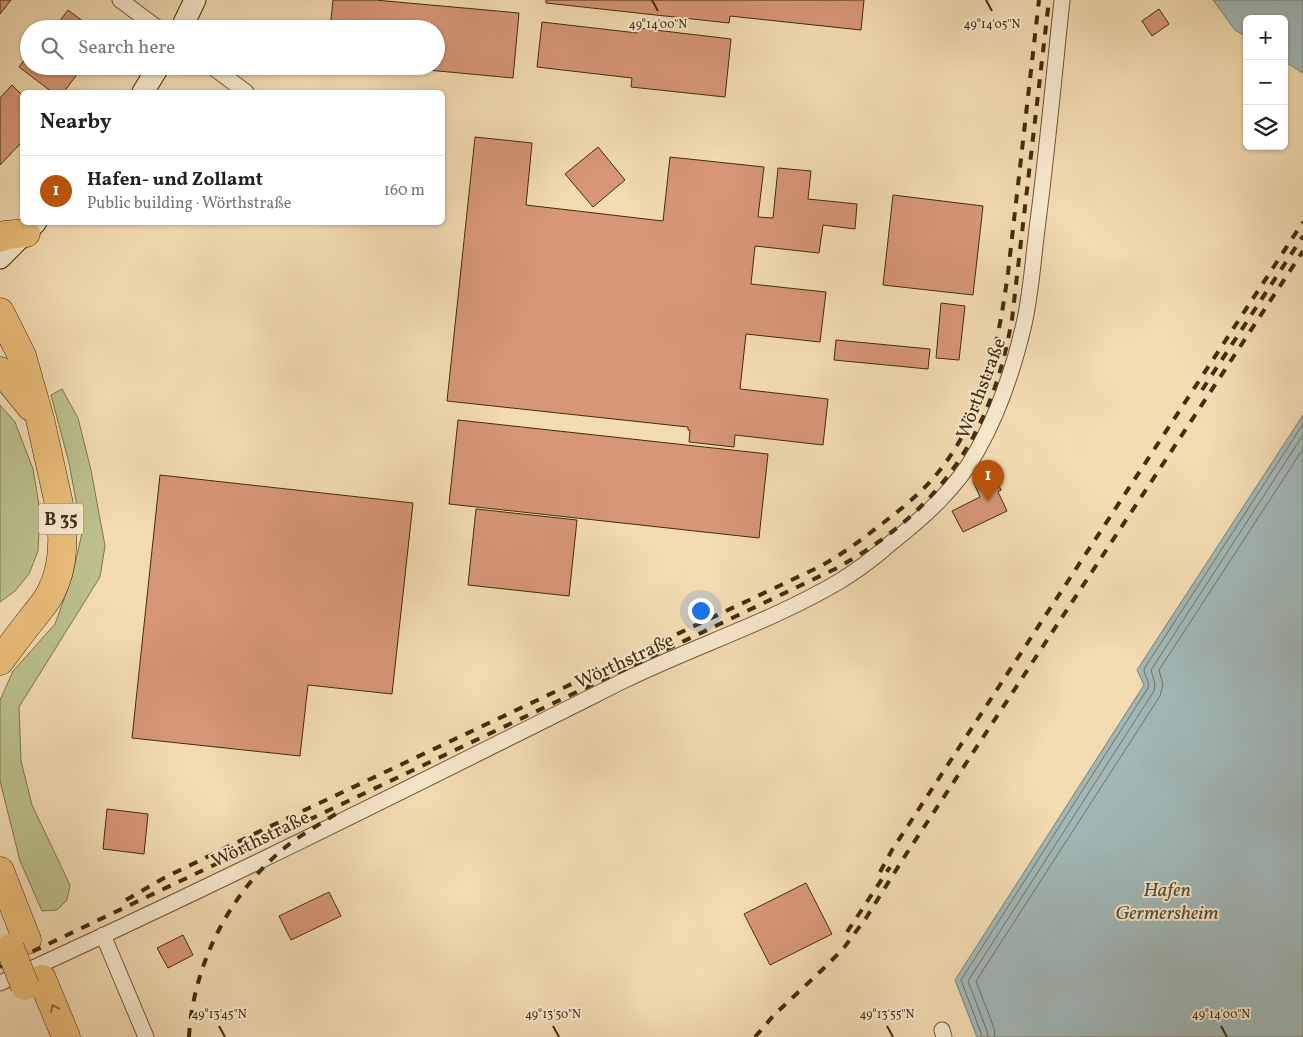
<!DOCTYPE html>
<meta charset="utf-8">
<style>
:root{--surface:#fff;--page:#f2f2f2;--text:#202124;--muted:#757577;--line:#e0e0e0;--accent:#b45309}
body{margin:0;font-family:Vollkorn,serif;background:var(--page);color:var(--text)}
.controls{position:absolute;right:15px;top:15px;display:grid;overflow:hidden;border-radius:8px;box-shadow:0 1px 4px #0004}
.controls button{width:45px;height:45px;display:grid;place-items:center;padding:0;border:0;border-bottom:1px solid var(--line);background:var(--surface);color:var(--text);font:25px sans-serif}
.you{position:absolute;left:700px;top:610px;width:18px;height:18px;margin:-12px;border:4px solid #fff;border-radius:50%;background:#1a73e8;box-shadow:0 0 0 8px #1a73e833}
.badge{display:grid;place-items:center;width:32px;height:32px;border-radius:50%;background:var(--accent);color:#fff;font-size:16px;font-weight:700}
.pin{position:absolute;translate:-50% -41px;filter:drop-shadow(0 1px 2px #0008)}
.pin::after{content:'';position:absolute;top:26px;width:18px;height:15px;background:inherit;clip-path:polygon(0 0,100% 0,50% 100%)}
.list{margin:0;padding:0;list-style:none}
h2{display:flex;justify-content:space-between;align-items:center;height:65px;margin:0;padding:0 20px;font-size:21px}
h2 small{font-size:16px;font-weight:400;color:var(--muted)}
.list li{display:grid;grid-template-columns:32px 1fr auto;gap:15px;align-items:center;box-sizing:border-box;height:70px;padding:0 20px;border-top:1px solid var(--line)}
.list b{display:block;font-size:19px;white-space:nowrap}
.list p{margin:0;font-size:16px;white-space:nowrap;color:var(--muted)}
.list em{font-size:16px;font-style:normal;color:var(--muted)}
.icon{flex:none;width:28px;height:28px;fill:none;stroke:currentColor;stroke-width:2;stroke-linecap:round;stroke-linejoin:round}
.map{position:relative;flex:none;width:1303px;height:1037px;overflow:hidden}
.search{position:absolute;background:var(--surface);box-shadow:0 1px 4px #0004;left:20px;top:20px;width:425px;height:55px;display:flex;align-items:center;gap:12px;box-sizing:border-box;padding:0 18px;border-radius:28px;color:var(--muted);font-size:19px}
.panel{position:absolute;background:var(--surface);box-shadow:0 1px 4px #0004;left:20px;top:90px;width:425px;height:135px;border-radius:8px}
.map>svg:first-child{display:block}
.green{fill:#bbc08c;stroke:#7f764c}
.water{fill:#a1b8b7;stroke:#7b8073}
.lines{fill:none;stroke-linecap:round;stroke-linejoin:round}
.shore{stroke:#727262;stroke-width:1}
.building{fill:#d79676;stroke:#432d0c}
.street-casing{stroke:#6f5836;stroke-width:17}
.secondary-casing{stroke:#432d0c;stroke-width:23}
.highway-casing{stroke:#432d0c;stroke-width:29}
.street{stroke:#f7e8cd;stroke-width:15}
.secondary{stroke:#f7e8cd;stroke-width:21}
.highway{stroke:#eabe79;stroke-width:28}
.rail{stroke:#432d0c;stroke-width:4;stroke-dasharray:9 9;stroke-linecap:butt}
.highway-bridge-casing{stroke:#432d0c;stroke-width:29;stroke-linecap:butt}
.highway-bridge{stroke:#eabe79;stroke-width:28}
.oneway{stroke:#8e6e3d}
.ticks{fill:none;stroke:#432d0c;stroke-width:2}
.labels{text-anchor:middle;stroke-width:4;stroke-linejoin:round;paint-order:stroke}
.shield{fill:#f7e8cd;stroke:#796546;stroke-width:1}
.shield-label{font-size:18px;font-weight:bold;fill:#432d0c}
.street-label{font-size:19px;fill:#432d0c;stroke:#f7e8cd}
.water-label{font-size:20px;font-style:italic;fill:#5a5037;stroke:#f7e8cd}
.ticks-label{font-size:12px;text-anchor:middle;fill:#432d0c;stroke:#f7e8cd;stroke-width:4;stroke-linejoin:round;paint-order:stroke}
</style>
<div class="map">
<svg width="1303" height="1037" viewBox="0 0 1303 1037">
<rect width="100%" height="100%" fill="#f3dbb2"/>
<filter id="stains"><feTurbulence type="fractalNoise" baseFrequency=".004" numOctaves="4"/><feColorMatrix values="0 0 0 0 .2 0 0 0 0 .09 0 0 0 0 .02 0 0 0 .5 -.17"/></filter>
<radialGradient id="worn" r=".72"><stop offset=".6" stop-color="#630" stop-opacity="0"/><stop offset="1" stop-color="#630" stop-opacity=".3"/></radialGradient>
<path class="green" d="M62,389L78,418L91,470L105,546L100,577L19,707L21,761L32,805L70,885L67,900L57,910L42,911L20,861L0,781V700L13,671L55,624L72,577L82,533L69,463L51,395Z
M0,405L15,422L33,469L40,511L38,551L29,574L15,591L0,602Z"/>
<path class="water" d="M1213,0H1303V73L1284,61V19H1247V37L1235,30Z
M1303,415V1037H977L955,980L1144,685L1137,670Z"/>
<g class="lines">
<path class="shore" d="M981,1037V1033L961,980L1148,688C1150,681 1144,676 1144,669L1303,424
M988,1037L987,1031L968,981L1154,691L1155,684L1151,670L1303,435
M995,1037L994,1028L976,981L1160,696L1163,685L1159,670L1303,449"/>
</g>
<path class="building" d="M0,0H11L0,14Z
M333,0H375L519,13L513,78L385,66H436V29H330Z
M546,0H864L861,30L730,16L729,23L546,3Z
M1159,9L1169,24L1152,36L1142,21Z
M68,10L93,29H54Z
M542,22L637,33L638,28L731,39L725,97L631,87L632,78L537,67Z
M29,54V66H83L64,92H52L19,67Z
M12,85L22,95V142L0,165V98Z
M475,137L532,143L526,205L663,221L670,157L764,167L758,217L773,218L778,168L811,171L808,199L857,204L855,229L823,225L819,253L755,246L751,284L826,292L820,342L746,334L740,389L828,399L823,445L735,435L734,447L689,442L690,430H688V427L447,401Z
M598,147L625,180L593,207L565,174Z
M893,195L983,206L973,295L883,285Z
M941,303L965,306L959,360L936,358Z
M836,340L930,349L928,369L834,360Z
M458,420L768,454L759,538L449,504Z
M992,472L1001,490L998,492L1007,511L963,532L952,511L980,497L973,481Z
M160,475L413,503L392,694L308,685L300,756L132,738Z
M476,509L577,520L569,596L468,585Z
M107,809L148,814L144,854L103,849Z
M806,883L832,934L770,965L744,914Z
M329,892L341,916L291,940L279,916Z
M183,935L193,955L168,968L157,948Z"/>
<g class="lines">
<defs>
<path id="street" d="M120,0L159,29
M211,66L246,92
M103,935L146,1037
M0,983C210,888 417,784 623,681C694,646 771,622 840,581C858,570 875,557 891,543C924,517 957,488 977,451C999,412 1014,367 1024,324C1031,293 1033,261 1037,229C1047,153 1054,76 1062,0
M942,1030L944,1037"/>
<path id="secondary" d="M181,29L195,0
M143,92L159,66
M0,258L36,222"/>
<path id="highway" d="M0,238L5,235L26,233
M0,312L22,356L40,419L59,504C64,534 65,565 51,592C47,601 41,607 35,615C23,630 11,646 0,661
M0,371L9,380L31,407
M0,871L27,940
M42,979L66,1037"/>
</defs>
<use href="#street" class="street-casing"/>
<use href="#secondary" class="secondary-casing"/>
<use href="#highway" class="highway-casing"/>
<use href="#street" class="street"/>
<use href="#secondary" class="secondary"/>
<use href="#highway" class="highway"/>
<path class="rail" d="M1202,390L1303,236
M880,872L892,850L1303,222
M126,900L164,878L252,835L819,567C841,555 860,541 879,526C899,511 919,495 936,475C984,417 998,345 1008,273L1039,0
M847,932L890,867
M0,967L835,569C939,512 992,435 1012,319L1049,0
M189,1037C193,966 228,896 282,850C300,835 322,823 342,810
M755,1037L774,1015L823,969L843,949L866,918L903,859L1303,251"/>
<defs>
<path id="highway-bridge" d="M10,948L25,986"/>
</defs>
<use href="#highway-bridge" class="highway-bridge-casing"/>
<use href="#highway-bridge" class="highway-bridge"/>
</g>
<defs><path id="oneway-chevron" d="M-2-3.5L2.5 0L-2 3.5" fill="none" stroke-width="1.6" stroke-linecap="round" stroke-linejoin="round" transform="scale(1.25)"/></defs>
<use class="oneway" href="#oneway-chevron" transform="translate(54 1008) rotate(-112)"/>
<path class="ticks" d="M652,0L658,11M986,0L992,11M219,1026L225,1037M553,1026L559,1037M887,1026L893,1037M1221,1026L1227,1037"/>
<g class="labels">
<rect class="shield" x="38.5" y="503.5" width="45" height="31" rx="4"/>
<g class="shield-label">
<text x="61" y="525">B 35</text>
</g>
<g class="street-label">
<text transform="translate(980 388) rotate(-69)" y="7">Wörthstraße</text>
<text transform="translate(624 660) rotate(-25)" y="7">Wörthstraße</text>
<text transform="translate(260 838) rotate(-26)" y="7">Wörthstraße</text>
</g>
<g class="water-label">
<text x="1167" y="896">Hafen<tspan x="1167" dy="23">Germersheim</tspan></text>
</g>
</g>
<g class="ticks-label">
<text x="658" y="28">49°14'00"N</text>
<text x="992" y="28">49°14'05"N</text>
<text x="219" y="1018">49°13'45"N</text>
<text x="553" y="1018">49°13'50"N</text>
<text x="887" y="1018">49°13'55"N</text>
<text x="1221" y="1018">49°14'00"N</text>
</g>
<rect width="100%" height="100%" filter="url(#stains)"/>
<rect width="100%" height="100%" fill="url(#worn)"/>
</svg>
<div class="controls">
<button>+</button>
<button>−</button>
<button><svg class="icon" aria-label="layers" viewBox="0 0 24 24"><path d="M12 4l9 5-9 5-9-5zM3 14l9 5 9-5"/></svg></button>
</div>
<div class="you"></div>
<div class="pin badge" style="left:988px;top:501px">1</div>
<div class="search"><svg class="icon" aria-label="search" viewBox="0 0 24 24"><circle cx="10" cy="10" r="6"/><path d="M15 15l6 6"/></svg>Search here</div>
<section class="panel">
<h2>Nearby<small></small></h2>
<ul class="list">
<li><span class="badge">1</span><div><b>Hafen- und Zollamt</b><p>Public building · Wörthstraße</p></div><em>160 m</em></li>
</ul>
</section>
</div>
